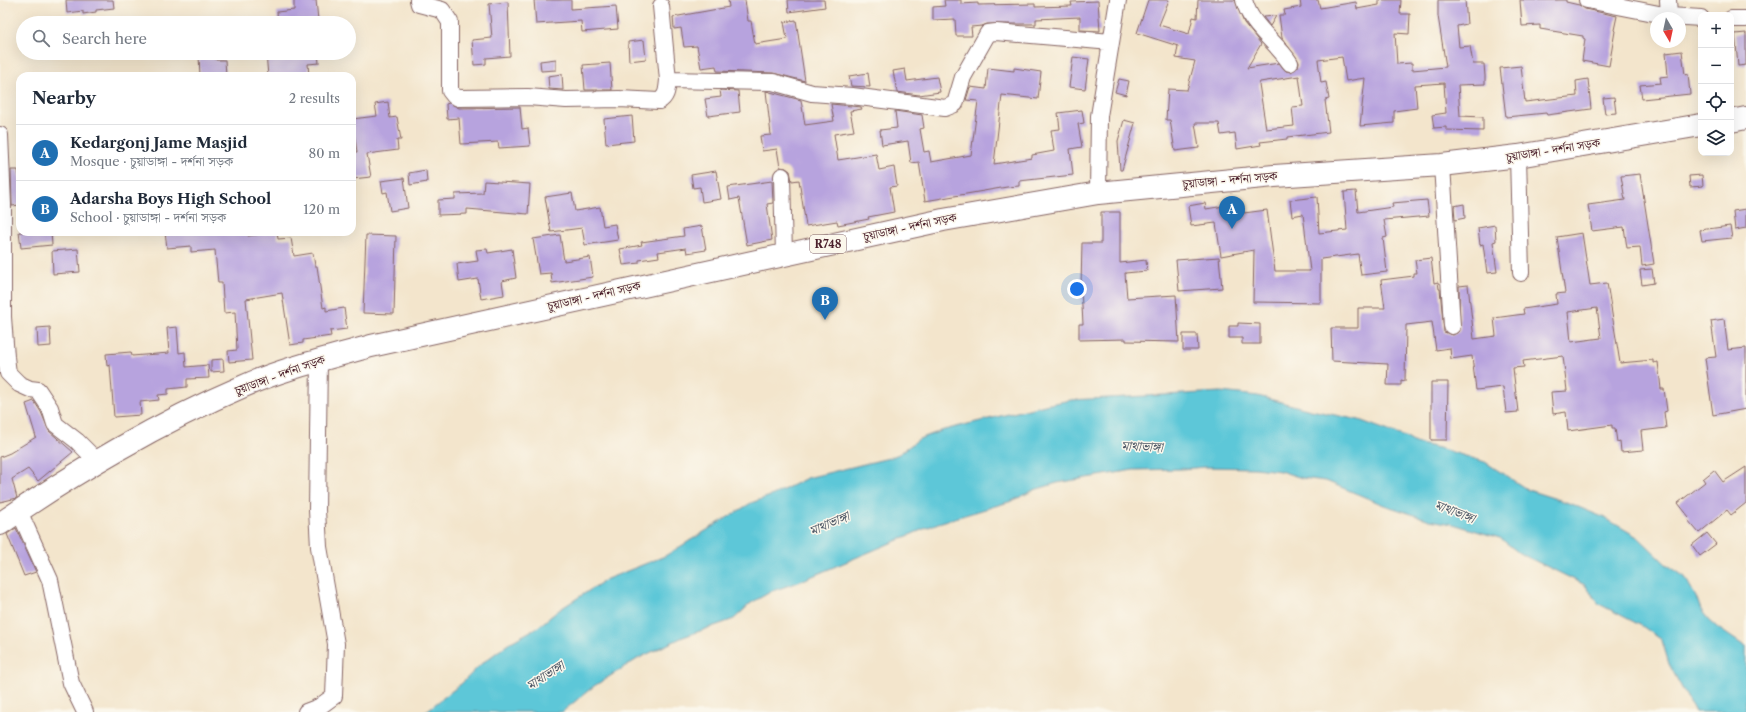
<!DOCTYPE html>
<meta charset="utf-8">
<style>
:root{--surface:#fff;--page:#f2f2f3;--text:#1f2937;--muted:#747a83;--line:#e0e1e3;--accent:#1f6fb2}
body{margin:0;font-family:"Libre Caslon Text","Noto Serif Bengali",serif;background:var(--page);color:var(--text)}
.controls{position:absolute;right:12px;top:12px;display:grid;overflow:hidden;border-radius:8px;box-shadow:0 4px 16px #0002}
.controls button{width:36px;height:36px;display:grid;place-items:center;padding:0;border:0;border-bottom:1px solid var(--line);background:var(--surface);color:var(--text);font:20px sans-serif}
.compass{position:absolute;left:1650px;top:12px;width:36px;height:36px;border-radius:50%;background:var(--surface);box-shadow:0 4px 16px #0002;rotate:171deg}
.you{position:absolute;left:1077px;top:289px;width:14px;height:14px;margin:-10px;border:3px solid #fff;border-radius:50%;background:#1a73e8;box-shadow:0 0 0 6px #1a73e833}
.badge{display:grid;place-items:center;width:26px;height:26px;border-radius:50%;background:var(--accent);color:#fff;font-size:13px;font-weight:700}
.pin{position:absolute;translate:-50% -33px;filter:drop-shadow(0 1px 2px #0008)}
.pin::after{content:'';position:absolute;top:21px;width:14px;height:12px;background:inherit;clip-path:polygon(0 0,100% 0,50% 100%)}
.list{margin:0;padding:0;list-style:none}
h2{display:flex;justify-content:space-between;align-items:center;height:52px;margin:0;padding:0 16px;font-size:17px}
h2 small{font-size:13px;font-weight:400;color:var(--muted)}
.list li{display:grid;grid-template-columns:26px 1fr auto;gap:12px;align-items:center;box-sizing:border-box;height:56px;padding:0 16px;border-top:1px solid var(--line)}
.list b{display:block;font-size:15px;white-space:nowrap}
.list p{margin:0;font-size:13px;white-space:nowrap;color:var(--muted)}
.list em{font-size:13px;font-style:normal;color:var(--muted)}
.icon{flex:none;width:22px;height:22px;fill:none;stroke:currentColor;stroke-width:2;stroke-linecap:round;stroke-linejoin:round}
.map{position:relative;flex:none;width:1746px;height:712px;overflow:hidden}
.search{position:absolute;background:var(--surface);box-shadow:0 4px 16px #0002;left:16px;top:16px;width:340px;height:44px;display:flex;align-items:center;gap:10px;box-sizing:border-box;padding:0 14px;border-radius:22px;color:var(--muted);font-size:15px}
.panel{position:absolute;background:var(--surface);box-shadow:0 4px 16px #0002;left:16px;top:72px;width:340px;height:164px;border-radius:12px}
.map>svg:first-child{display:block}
.water{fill:#5dc7d8;stroke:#547382}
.building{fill:#b7a3de;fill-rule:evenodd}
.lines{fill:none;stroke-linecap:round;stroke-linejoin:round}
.street-casing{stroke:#856463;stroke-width:18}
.primary-casing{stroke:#856463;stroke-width:24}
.street{stroke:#fff;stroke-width:16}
.primary{stroke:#fff;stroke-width:22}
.labels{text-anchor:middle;stroke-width:3;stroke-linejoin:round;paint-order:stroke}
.shield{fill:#fbf7ec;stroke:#7f6065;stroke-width:1}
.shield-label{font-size:11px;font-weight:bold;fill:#4a1f2b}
.street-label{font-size:12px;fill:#4a1f2b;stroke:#fbf7ec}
.water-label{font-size:13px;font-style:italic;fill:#515a68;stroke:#fbf7ec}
</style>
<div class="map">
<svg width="1746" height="712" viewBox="0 0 1746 712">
<rect width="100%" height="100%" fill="#fbf7ec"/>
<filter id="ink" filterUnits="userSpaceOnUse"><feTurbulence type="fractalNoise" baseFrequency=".025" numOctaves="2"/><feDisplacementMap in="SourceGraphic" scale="8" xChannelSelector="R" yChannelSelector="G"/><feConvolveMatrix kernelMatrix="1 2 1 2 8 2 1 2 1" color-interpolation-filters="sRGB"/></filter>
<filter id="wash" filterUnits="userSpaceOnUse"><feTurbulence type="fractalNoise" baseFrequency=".012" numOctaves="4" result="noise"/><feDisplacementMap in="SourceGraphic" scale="16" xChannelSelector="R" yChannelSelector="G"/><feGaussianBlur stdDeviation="0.9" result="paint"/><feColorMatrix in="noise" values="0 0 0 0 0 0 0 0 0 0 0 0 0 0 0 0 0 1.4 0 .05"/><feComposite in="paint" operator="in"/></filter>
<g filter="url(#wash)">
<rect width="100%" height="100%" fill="#f3e5cc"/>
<path class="water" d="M1221,392L1258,396L1311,410L1359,420L1405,437L1415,443L1439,448L1485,462L1528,490L1566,502L1605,518L1639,538L1666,564L1685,577L1697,599L1701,610L1708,619L1718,628L1746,647V712H1695L1669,664L1662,640L1642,626L1599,604L1585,585L1519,553L1500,538L1453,524L1430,520L1384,505L1326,481L1302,478L1280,471L1255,468L1205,467L1182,469L1133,470L1057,483L1034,490L1012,501L938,523L796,583L772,591L751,603L734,619L683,637L639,658L594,686L562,712H425L461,684L481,664L511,642L538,627L559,610L607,579L665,556L751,503L773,495L807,478L889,458L899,454L919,439L944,430L1045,405L1071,400Z"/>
<g id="blocks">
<path class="building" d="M66,0H113L114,8L96,10V12L83,14V11L67,13Z
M294,0H316L318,20L278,23L277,12L294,10Z
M534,0H571V9L616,6L618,29L582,32L581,21L536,24Z
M728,0H745L748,21H751L755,44L787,39L784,22L796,20L805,81L773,73L717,71L716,66L701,68L697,46L684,47L681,28L674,29L673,17L729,7Z
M788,0H824L825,7L789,12Z
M944,0H961V4L978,3V5L1035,4V7L1072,6L1071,2L1098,1L1100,31L1080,30V17L1036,19V24H987L982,26L971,27L972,36H956L955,19L933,20V7L945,6Z
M1148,0H1169L1159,25L1189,34L1193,17L1197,18L1198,0H1235L1244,23L1261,44L1247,68L1279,63L1286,71L1291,72L1298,67L1299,62L1282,38L1279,15H1285L1284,10L1301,7L1300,0H1318L1320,8L1356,2L1357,9L1379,5V0H1401L1400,14H1410L1409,34L1395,33L1397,64L1412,63V70L1446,67L1438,16V0H1465L1467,24L1457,26L1459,47L1470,46L1473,64H1484L1485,76V84L1458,85L1460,116L1483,117V131L1446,130V127L1434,128L1432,115L1446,113L1444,83L1415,85L1417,108L1394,111V123L1360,126L1365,78L1346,81L1342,57L1318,60L1321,83L1326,82L1329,99L1325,100L1329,132L1287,137V139L1260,142L1261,145L1237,149L1235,133L1221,135L1219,123H1195L1199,148L1175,151L1170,120H1166L1168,89L1187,90L1195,61L1176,58L1178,46L1137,33ZM1299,76L1303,106L1292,107L1294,126L1266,129L1259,84L1260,82Z
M1520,0H1566V2L1579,5L1585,9L1617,16L1614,30L1615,31L1609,66L1582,61L1585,39L1583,38V36L1540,29V25L1522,26Z
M508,2L510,56L486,58V64L474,65L472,40L492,38L489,4Z
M1276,16L1270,26L1263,17Z
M1746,33V65L1738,66L1735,34Z
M644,40L646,59L629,61L628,42Z
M1682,51L1685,75L1688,74L1690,94L1642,99L1640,85L1661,83L1660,77L1668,76L1666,53Z
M266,53H318L319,63L308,64L309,76H268Z
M215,55L216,60H225L226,76H200L199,56Z
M1073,57L1089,59L1085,89L1069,87Z
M556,59V70L541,71L540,61Z
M610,63L612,90H585L583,65Z
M1521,66L1525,102L1577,96L1576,81L1588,79L1591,109L1547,115L1546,113L1506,117L1500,68Z
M988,68L1014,71V68L1041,72L1038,99L1002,95L994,164L1032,158V155L1054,151L1051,130L1060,129L1058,113L1082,110L1084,123L1078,124L1082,147L1070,149L1073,175L1019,181V186L1007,187L925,201L919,162L911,163L908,141L882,145L880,130L897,128L895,111L922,115L924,128L920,129L924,152L929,151L931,162L971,155L978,101L966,100L970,87L986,89Z
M905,69L907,81L937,77L940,92L919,95L897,92L893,71Z
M868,73L870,87L851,86L849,76Z
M562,74L563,90L549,89L548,76Z
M1119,79L1129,81L1126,95L1115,92Z
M720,90L738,91L740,112L708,116L705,99L721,97Z
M766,91L801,100L805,125L834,121L831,104L861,107L862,109L850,111L854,131L834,134L838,160L876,154L879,170L894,167L897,186L890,187L894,212L868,217L869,219L838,225L837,221L806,226L799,180L792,181L790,171L786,168L780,167L777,149L762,151L760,136L771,135Z
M1614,97L1616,113L1605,114L1603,98Z
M388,102L390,118L397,117L401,140H397L398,150L367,154L371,177L352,179V152H357L352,119L377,116L375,104Z
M449,103L459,108L520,107L522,129L528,128L530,146L499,148L498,142L461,144L459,118L447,119L446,104Z
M632,116L634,141L606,144L604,119Z
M1124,120L1135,123L1122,170H1120L1118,141Z
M11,170H18L20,179V205L12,206Z
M426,170L427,182L410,185L409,173Z
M716,171L721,199L702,202L700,187L693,188L691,175Z
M1640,174L1654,264L1642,266L1640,247L1627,248L1624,227L1592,231L1588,205L1625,200L1621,176Z
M1702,175L1703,186L1690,187L1689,176Z
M404,178L408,208L390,211L387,192L383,193L381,181Z
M484,181L530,184L528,214L467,209V214L438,215V200L455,199V194L483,193Z
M772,181L773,203L767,204L772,240L747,245L739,198L730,200L728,187Z
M1356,191L1358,212L1393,207L1392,203L1427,200L1429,216L1384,220L1387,237L1383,238L1387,272L1361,275L1358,254L1321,259V303L1253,302L1254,250L1221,256L1216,223L1191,226L1188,206L1205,203L1206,209L1242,203L1244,213L1267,210L1275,271H1310L1303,214L1292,216L1290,200L1317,197L1319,233L1347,230L1344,192Z
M572,193L575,211L600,207L603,226L615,224L618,240L585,245L582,228L551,232L545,197Z
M1464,204L1465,218L1455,220L1454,206Z
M1746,209V228L1735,230L1733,211Z
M1101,212H1120V263L1146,260L1147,271L1125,273L1127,298L1176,295L1179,342L1126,341V339L1079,340V324H1083L1081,288L1082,243H1101Z
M1495,225L1496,241L1493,242L1497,272L1487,273L1483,244L1480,245L1478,228Z
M702,226L706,250L687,253L686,248L658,252L659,257L639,260V263L623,265L620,249L642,245L641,242L684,236L683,229Z
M1730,226L1732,238L1702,241L1700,230Z
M19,232H51L52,245L21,248Z
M165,232H247L248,236L277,232L278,239L291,238L294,256L313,253L315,266H317L323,308L326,307V311L344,308L347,329L330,331L331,336L303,340V343L290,345L282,293L246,299L252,360L229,362L228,351L237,350L235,312L224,313L222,283H218L215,250L191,252V246L167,248Z
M1582,233L1590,285L1607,283L1620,363L1653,360V363L1658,362L1661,389H1664L1667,411L1664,412L1666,428L1641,431L1643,450L1621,452L1620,441L1617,442L1615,428H1612V425L1568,431L1566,412L1553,414L1551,392L1567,391L1563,356L1523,361L1524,367L1513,368L1518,412L1506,413L1503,387L1476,390L1472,356L1451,359L1450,348L1436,350L1432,322L1406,325L1405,381L1401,380V385H1387L1388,364L1332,361L1331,328H1358V308H1385L1381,280L1414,276V273H1417L1415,260L1431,258L1434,283L1438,282L1439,289H1440L1444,332L1453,335L1460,331L1459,286L1468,285L1474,339L1496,336L1494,318L1524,314L1523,309L1557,304L1556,294L1565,293L1557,237ZM1597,308L1601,338L1571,342L1568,312Z
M366,235L396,236L394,314L363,313Z
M560,235L564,261L590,257L593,277L552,283L551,273L539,274L533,239Z
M78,249L80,272L53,274L52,251Z
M487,249L488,253L512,249L516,278L502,281L504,295L481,299L478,279L459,282L457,264L478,261L476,250Z
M1219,257L1222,288L1179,291L1176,260Z
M1652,269L1654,283L1642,285L1640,270Z
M1724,319L1728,350L1746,348V409L1713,415L1705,358L1716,357L1711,321Z
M1238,323L1260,324V344H1242V338H1229V326H1238Z
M50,327L51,346L38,347L37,328Z
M177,327L179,353L185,352L186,367L208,365L209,378L187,379V387L168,389V394L158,395L159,400L140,402L141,415L114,417L110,365L107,366L106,354L131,352L132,356L169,353L167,328Z
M1183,334H1197L1198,350H1183Z
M223,359L224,371L211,372V360Z
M1431,382H1448L1447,440H1431Z
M34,401L41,412L49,431L73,452L38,481L28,469L12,479L17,498L0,502V457L10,453L36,437L26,404Z
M1746,467V503L1731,515L1727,510L1699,533L1687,519L1689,517L1678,503L1705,482L1703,479L1714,470L1723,482Z
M16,528L36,572L24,576L7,534Z
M1707,533L1716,544L1700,556L1692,545Z"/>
</g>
</g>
<g filter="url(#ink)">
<use href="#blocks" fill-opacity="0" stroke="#856463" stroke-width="1"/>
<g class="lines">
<defs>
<path id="street" d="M418,0L419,4L442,10L450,22V91L454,96L459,98L528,97L566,100L619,99L659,101C667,97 667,89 668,80
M1244,0C1251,27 1275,40 1290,63
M1587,0L1669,16L1701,18
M1668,0L1669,16
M661,6L668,80L773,82L812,93L852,96L945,108L955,104L963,77L988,33L996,32L1111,42
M1731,19H1746
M0,135L3,204V317L6,357L8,373L19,384L30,389L38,390L50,408L55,424L77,441L98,462
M1518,156L1521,273
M1442,165L1452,326
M782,176L784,254
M1098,193L1099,116L1118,0
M19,511L50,580L71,683L85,712
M306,712L319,707L334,696L336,644L319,547L317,510L319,360"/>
<path id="primary" d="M1731,121L1746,118
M0,524C73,473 162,421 244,386C285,368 329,358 371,346L943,220L1098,193L1274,176L1442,165L1518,156L1701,125"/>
</defs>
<use href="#street" class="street-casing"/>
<use href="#primary" class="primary-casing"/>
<use href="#street" class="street"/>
<use href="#primary" class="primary"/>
</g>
</g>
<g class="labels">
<rect class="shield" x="810" y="235" width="36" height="18" rx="3"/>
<g class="shield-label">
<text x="828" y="248">R748</text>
</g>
<g class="street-label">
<text transform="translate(1553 150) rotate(-9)" y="4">চুয়াডাঙ্গা - দর্শনা সড়ক</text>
<text transform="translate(1230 180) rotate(-5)" y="4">চুয়াডাঙ্গা - দর্শনা সড়ক</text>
<text transform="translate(910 227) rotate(-12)" y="4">চুয়াডাঙ্গা - দর্শনা সড়ক</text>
<text transform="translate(594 296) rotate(-13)" y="4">চুয়াডাঙ্গা - দর্শনা সড়ক</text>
<text transform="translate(280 375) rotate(-20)" y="4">চুয়াডাঙ্গা - দর্শনা সড়ক</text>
</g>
<g class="water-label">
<text transform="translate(1142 446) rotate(2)" y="5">মাথাভাঙ্গা</text>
<text transform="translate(1455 511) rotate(21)" y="5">মাথাভাঙ্গা</text>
<text transform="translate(829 523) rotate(-23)" y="5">মাথাভাঙ্গা</text>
<text transform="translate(545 675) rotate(-33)" y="5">মাথাভাঙ্গা</text>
</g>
</g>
</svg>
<div class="controls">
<button>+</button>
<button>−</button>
<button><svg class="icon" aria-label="locate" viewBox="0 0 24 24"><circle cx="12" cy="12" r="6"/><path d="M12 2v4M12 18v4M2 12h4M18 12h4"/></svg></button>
<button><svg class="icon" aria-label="layers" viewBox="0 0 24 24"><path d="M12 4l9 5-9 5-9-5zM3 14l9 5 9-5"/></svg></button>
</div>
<svg class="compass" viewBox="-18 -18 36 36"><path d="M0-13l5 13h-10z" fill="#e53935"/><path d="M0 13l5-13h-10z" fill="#747a83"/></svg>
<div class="you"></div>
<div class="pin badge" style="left:1232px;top:229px">A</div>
<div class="pin badge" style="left:825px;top:320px">B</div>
<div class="search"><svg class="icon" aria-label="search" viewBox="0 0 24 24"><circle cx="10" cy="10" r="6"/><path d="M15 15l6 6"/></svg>Search here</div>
<section class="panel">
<h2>Nearby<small>2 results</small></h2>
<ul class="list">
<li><span class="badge">A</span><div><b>Kedargonj Jame Masjid</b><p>Mosque · চুয়াডাঙ্গা - দর্শনা সড়ক</p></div><em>80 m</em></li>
<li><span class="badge">B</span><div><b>Adarsha Boys High School</b><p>School · চুয়াডাঙ্গা - দর্শনা সড়ক</p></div><em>120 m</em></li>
</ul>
</section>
</div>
